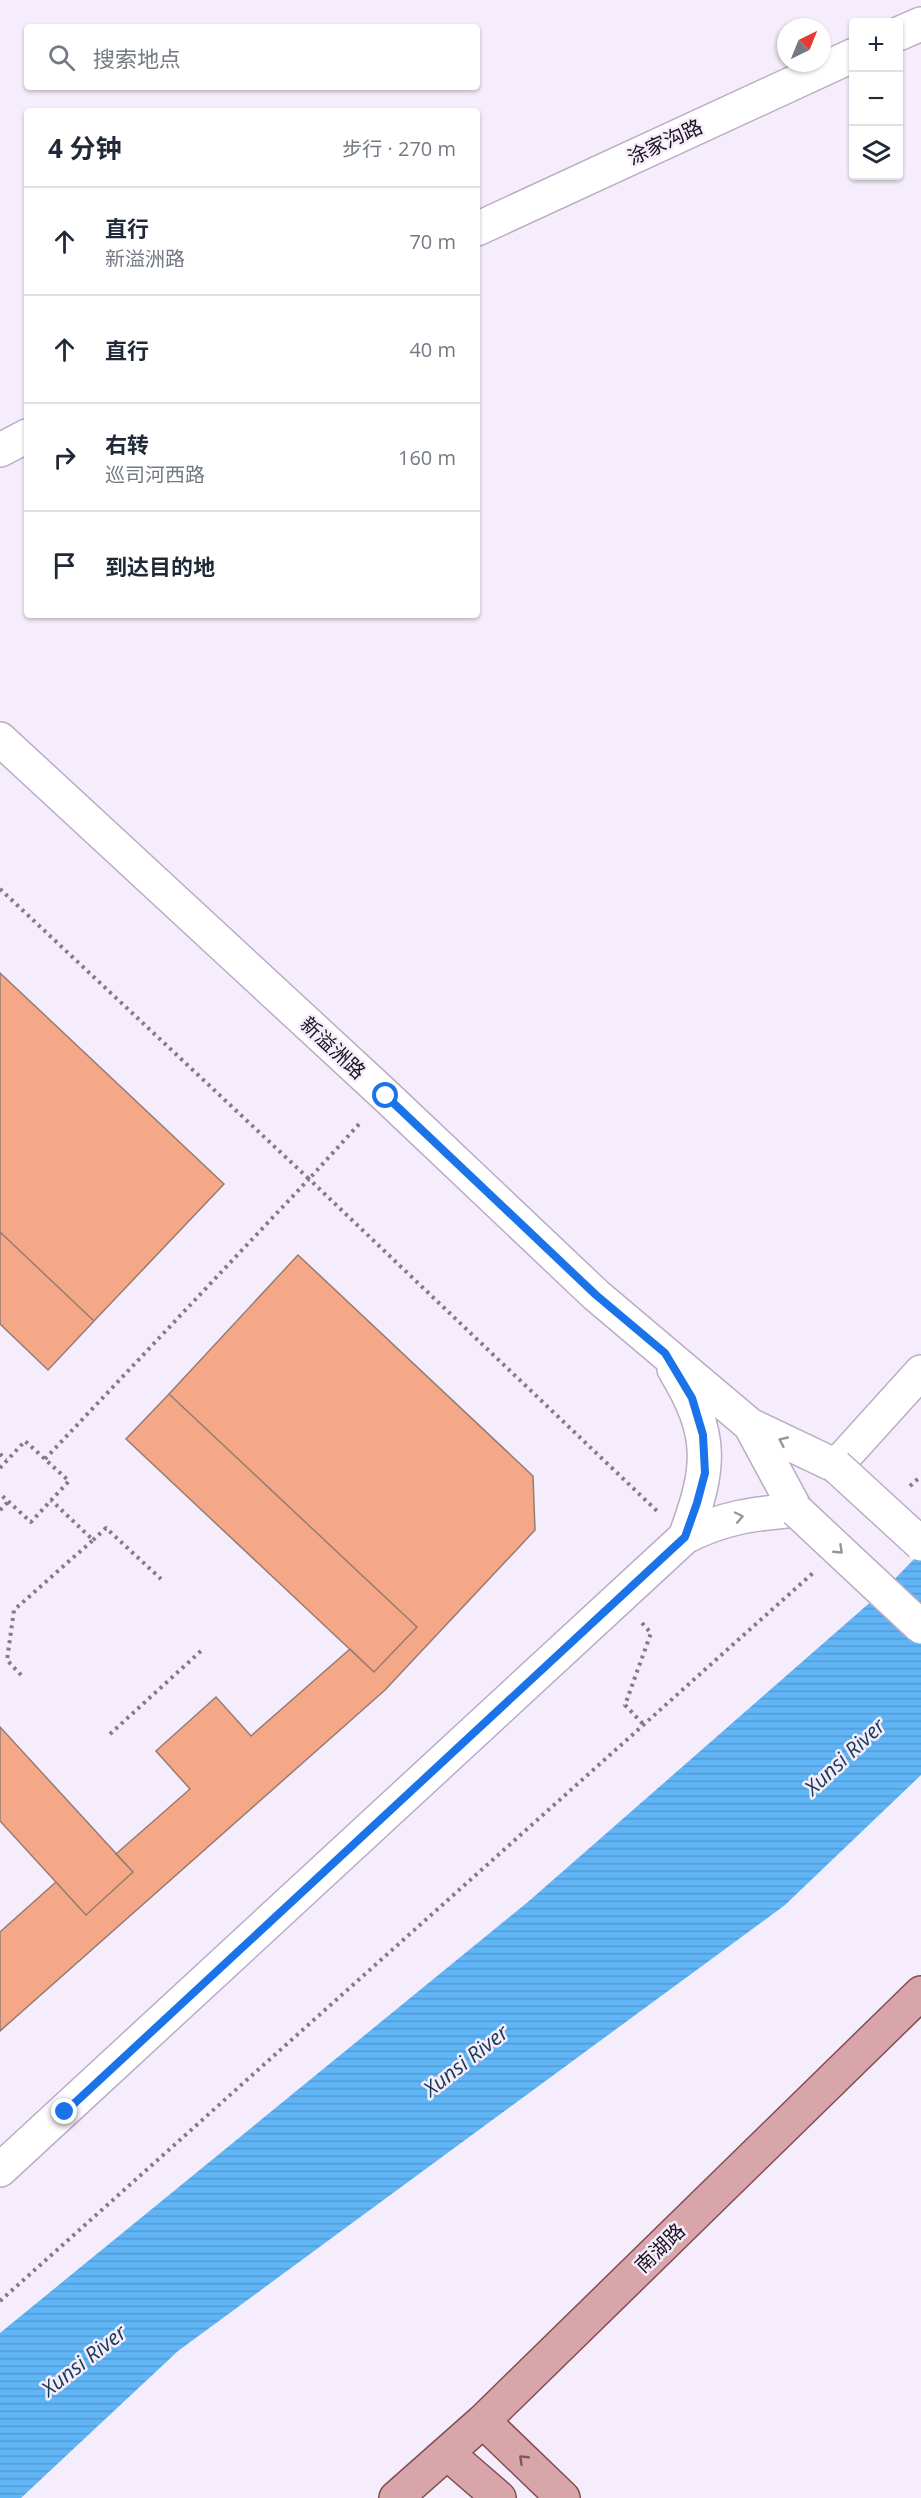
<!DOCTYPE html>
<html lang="zh">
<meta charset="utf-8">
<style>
:root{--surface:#fff;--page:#f2f2f3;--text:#1f2937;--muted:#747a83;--line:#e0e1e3}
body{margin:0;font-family:"Open Sans","Noto Sans SC",sans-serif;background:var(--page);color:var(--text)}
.controls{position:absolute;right:18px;top:18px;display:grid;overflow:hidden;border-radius:6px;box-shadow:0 2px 4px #0004}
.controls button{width:54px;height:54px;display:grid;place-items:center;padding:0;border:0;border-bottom:2px solid var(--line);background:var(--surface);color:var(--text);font:30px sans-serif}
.compass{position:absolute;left:777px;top:18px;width:54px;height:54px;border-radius:50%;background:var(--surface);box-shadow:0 2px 4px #0004;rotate:43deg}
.stop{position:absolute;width:18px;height:18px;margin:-14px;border:4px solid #1a73e8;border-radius:50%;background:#fff}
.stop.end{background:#1a73e8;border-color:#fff;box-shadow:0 2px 6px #0008}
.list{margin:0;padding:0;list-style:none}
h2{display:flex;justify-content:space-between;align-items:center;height:78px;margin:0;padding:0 24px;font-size:26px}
h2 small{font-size:20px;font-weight:400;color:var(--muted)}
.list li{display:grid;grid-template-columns:39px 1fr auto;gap:18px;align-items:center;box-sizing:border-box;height:108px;padding:0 24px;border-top:2px solid var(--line)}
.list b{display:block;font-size:22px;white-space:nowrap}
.list p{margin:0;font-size:20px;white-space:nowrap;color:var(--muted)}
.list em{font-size:20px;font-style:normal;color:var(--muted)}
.icon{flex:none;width:33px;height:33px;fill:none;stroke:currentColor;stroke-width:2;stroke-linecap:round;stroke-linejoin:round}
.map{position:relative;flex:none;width:921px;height:2498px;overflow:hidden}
.search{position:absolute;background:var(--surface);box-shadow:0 2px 4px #0004;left:24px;top:24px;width:456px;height:66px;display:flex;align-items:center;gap:15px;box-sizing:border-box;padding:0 21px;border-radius:6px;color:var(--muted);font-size:22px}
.panel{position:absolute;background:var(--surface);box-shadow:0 2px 4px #0004;left:24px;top:108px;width:456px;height:510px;border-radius:6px}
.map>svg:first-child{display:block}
.water{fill:url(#water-rules)}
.building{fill:#f4a888;stroke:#987b70;stroke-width:1.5}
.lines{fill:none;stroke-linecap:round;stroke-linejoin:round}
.minor-casing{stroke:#bcacc6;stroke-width:36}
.major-casing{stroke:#844c53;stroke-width:36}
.path{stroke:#837c88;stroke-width:4;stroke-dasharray:3 4.5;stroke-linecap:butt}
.minor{stroke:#fff;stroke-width:33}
.major{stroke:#d8a6aa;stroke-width:33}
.minor-bridge-casing{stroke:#bcacc6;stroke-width:36;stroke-linecap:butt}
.minor-bridge{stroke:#fff;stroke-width:33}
.oneway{stroke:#989599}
.oneway2{stroke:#785c63}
.route{stroke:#1a73e8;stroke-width:8}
.labels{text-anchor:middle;stroke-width:5;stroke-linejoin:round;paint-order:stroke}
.street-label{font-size:20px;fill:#19131c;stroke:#f5ecfc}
.water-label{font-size:21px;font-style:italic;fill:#173a55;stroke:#f5ecfc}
</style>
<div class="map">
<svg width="921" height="2498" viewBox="0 0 921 2498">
<defs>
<pattern id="water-rules" width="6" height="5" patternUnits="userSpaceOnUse" patternTransform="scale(1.5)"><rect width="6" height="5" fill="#60b5f6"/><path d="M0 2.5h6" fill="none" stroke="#539bd2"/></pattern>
</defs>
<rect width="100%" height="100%" fill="#f5ecfc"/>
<path class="water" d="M921,1552V1775L785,1905L178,2351L21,2498H0V2333L529,1901L882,1592Z"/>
<path class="building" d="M0,973L224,1184L94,1321L0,1232Z
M0,1232L94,1321L48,1370L0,1324Z
M298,1255L533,1476L535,1530L385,1690L0,2031V1932L56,1882L86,1915L133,1872L116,1854L190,1789L156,1751L216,1697L251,1736L350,1649L374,1672L417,1627L169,1394Z
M169,1394L417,1627L374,1672L126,1439Z
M0,1727L133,1872L86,1915L0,1821Z"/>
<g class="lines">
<defs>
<path id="minor" d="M898,34L921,24
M477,229L854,55
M0,450L27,436
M0,739L386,1096L596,1295L750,1425
M674,1369C714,1435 711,1467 685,1537
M0,2170L685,1537C724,1517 753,1514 796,1510L750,1425L836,1466L921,1372"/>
<path id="major" d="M483,2421L563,2498
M447,2453L499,2498
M396,2498L483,2421L921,1993"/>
</defs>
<use href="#minor" class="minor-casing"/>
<use href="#major" class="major-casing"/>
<path class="path" d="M0,889L309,1179L361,1122
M0,1454L6,1460
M45,1459L309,1179L657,1511
M0,1468L25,1441L69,1481L31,1522L0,1494
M910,1486L921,1476
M0,1510L8,1502
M93,1540L106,1528L161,1579
M642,1623L651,1633L625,1705L644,1725
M21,1675L7,1660L14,1610L93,1540L51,1500
M110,1734L202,1650
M0,2301L813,1573"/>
<use href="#minor" class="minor"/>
<use href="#major" class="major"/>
<defs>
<path id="minor-bridge" d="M836,1466L921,1544
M796,1510L921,1627"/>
</defs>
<use href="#minor-bridge" class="minor-bridge-casing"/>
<use href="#minor-bridge" class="minor-bridge"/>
</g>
<defs><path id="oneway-chevron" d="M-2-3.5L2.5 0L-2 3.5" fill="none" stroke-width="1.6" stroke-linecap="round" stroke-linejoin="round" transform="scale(1.5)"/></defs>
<g class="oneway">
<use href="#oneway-chevron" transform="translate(783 1441) rotate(-155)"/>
<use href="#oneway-chevron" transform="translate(739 1517) rotate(-12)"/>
<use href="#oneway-chevron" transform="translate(839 1550) rotate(43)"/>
</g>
<use class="oneway2" href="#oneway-chevron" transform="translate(523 2459) rotate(-136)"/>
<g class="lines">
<path class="route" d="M65,2112L685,1537L697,1503L705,1473L703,1435L692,1398L665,1353L596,1295L386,1096"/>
</g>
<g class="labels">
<g class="street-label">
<text transform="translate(665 142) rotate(-25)" y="7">涂家沟路</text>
<text transform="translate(333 1048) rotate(43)" y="7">新溢洲路</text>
<text transform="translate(660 2248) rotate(-44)" y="7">南湖路</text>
</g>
<g class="water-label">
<text transform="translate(845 1757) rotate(-43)" y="7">Xunsi River</text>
<text transform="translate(466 2061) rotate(-38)" y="7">Xunsi River</text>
<text transform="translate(84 2361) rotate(-38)" y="7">Xunsi River</text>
</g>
</g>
</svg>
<div class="controls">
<button>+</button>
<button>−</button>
<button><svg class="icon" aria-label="layers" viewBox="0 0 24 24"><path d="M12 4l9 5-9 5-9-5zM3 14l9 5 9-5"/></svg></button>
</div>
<svg class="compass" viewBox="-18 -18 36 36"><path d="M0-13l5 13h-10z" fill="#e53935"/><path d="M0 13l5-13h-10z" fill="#747a83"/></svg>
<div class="stop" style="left:386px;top:1096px"></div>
<div class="stop end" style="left:65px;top:2112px"></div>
<div class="search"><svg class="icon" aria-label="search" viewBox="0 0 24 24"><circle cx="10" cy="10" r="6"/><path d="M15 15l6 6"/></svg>搜索地点</div>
<section class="panel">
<h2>4 分钟<small>步行 · 270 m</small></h2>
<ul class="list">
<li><svg class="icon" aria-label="ahead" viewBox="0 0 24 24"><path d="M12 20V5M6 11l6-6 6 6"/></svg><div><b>直行</b><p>新溢洲路</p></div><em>70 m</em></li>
<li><svg class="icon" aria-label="ahead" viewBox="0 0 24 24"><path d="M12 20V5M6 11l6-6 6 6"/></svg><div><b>直行</b></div><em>40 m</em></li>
<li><svg class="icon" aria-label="right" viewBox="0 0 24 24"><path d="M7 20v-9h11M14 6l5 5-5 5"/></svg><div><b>右转</b><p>巡司河西路</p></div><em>160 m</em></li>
<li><svg class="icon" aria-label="arrive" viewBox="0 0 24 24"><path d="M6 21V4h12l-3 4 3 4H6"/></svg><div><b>到达目的地</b></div></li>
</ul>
</section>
</div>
